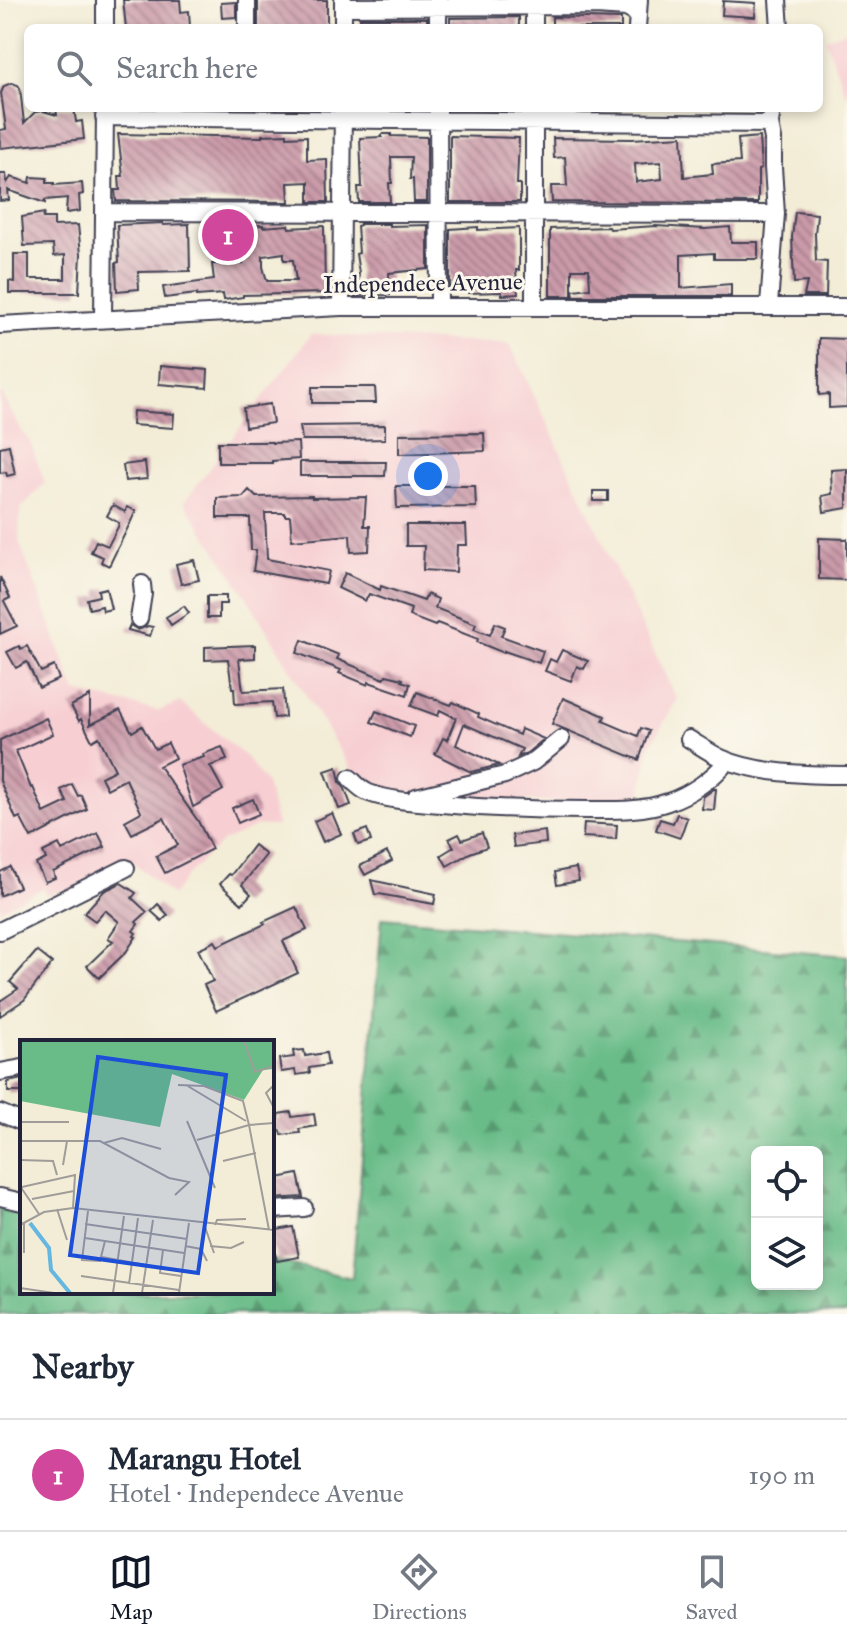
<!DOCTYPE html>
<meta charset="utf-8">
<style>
:root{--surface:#fff;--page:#f6f6f7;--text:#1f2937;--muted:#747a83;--line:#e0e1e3;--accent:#111827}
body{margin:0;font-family:"IM FELL Great Primer",serif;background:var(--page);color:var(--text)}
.controls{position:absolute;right:24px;bottom:24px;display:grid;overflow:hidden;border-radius:12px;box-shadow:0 4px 12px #0003}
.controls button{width:72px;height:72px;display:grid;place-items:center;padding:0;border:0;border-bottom:2px solid var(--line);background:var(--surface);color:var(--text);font:40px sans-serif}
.you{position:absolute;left:428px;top:476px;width:28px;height:28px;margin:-20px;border:6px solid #fff;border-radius:50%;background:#1a73e8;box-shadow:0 0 0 12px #1a73e833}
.badge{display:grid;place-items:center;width:52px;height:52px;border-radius:50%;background:var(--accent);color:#fff;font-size:26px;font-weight:700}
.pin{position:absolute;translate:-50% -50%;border:4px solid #fff;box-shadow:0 2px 8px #0006}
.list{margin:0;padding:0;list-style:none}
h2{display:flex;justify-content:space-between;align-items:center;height:104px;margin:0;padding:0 32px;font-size:34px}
h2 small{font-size:26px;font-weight:400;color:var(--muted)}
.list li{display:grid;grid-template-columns:52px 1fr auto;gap:24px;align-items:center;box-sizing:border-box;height:112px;padding:0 32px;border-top:2px solid var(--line)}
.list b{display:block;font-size:30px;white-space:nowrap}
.list p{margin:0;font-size:26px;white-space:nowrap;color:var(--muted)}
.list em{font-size:26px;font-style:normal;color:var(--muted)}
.icon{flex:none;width:44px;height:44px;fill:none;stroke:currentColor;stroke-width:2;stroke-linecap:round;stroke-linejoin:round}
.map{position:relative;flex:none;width:847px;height:1314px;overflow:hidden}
.search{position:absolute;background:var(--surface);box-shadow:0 4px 12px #0003;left:24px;right:24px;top:24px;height:88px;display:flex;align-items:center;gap:20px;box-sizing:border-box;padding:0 28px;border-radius:12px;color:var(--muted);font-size:30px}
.sheet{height:216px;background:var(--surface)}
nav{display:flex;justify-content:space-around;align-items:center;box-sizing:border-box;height:112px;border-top:2px solid var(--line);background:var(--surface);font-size:22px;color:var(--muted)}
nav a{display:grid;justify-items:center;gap:4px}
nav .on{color:var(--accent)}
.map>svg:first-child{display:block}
.built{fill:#f7cfd3}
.forest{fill:url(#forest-firs);stroke:#466f62;stroke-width:2;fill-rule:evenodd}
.building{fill:url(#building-back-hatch);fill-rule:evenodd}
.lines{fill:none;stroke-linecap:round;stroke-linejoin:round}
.minor-casing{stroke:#414052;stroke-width:20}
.minor{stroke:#fff;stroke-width:16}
.labels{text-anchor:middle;stroke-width:6;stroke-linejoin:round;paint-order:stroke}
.street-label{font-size:24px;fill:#22223b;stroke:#fbf7ec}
.inset-river{fill:none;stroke:#64b7e0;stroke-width:4}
.inset-road{fill:none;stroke:#9f9c99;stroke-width:2}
.view{fill:#1d4ed8;fill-opacity:0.15;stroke:#1d4ed8;stroke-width:4}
.inset-edge{fill:none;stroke:#22223b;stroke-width:4}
</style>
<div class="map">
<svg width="847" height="1314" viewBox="0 0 847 1314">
<defs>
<pattern id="forest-firs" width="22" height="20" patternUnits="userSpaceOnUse" patternTransform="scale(2)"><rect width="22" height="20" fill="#69bc88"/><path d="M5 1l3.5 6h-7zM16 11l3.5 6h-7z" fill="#569870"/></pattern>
<pattern id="building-back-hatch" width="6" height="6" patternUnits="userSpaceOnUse" patternTransform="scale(2)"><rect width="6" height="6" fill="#ca9aa9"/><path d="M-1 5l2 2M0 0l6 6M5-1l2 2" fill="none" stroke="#a47d8b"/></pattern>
</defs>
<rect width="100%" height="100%" fill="#fbf7ec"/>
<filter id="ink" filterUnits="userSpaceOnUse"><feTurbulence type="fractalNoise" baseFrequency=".0125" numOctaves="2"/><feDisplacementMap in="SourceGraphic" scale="16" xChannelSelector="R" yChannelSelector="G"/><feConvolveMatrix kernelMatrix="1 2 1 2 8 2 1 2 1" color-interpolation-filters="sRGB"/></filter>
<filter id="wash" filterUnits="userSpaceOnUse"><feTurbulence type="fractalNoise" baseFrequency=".006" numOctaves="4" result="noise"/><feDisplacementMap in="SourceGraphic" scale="32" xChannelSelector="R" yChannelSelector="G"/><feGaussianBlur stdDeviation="1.8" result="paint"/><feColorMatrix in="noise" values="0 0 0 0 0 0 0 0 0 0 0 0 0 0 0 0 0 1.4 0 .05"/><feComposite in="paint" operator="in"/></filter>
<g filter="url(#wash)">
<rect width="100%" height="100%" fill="#f3edd7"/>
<path class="built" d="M847,31V98L825,39Z
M311,334L510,344L677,700L649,748L640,803L369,799L243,591L184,502Z
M0,391L20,428L31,444L45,483L20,509L19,541L76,692L159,711L180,702L246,757L266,783L277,826H257L222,842L189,873L172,896L131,860L69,890L47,895L43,888L0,910Z"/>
<path class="forest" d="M382,918L847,956V1314H0V1200L22,1205V1292H272V1260L352,1278ZM757,1152H817V1284H757Z"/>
<g id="blocks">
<path class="building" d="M123,0H180L181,12L189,11L190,28H126Z
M258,0H327V28H258Z
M723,1L756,3L755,17L722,15Z
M236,2V17L222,18L221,3Z
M519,17V28H450V18Z
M552,17L621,19V28H552Z
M360,18H427V28H415V24L393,25V28H361Z
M11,83L18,85L20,88L24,123L35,112L43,111L57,115L56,108H74L76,122L82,121L84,139L1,148L0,130L6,129L1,93L4,86Z
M118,134L262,137V135L287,134V137L307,136V160L327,159L328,202H309V182L288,183L289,202L116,201L115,190H120L119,176H123Z
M382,134H391V136L427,137V202H414L413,179H410L411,157H391L392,183H389L390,202H359L358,187H362L360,138L382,137Z
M450,136L519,138L517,184H520V202H450Z
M682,136L684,177L713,174L712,164L740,162L738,139L759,137L761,169L758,170V203L552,202L551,186H567L565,157L554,158L553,138L632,139ZM661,162L662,179L636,182L635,164Z
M0,174H6L7,183L11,177L30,183L31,177L47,178V183H54V185L82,183L83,194L79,195L80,211L66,213L67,198L45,200V203L8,190L9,200L0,201Z
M795,212L817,214L815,234L816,261L827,262L826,296H804L807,282L794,283L792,237Z
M44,213L43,218H54V226L78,225L81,254L79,293H9V281L14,282V254H29V279H65V255L54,256L53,245L24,246L22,217Z
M163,223V225L189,224L190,271L138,272L139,289L117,291L116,263L119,262L117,225Z
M360,224H389V226L428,225V269L389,273L390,295L355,296L354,285L358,284L359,273L356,254L359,253L357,226L360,225Z
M263,225V227L288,225L289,228L324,226L325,293L243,295V297L224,300L223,294L197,296V294L165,298L163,287L214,280L212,264H243L241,226ZM284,253V260H293L296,281H267L263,267V256Z
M656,226L705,229L730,227L731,242H758V259H714V253L681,255V288L731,284V296H574L573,290L590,288L589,269H572V296H550V229L609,227L610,229Z
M478,227V230L519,228V270H516L518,294L502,295V292L469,293V290H450V229Z
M819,338L847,339V407L829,408V394L819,395Z
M160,366L208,370L207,388L159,384Z
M312,387H375L376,403H312Z
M270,404L273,423L245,427L243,408Z
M133,411L174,414L173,428L132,425Z
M385,425V439L345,440H302L300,426Z
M484,433L485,451L399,454V434Z
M218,442H272V443L298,442L299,459L272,461V463H218Z
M9,445L15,474L7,476L6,472L0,473V447Z
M145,462L147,479L125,481L123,465Z
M300,462H386L385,476H300Z
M847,469V508L824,512L822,496L832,494L831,470Z
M396,486H475L476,507L397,508Z
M249,490L256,497L312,496V498L366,497L364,526H370L369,551L351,552L350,535L292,540L290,516H285V513H265L267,559L329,571L326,584L253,571L256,550H251L250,518H217V498L243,497Z
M593,491H608V501H593Z
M113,505L125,512L127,507L136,511L109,566L101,562L103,557L91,552L96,541L108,546L118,527L119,523L107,516Z
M406,525H466L467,545H457L456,572L423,570L424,546H406Z
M819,538L847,539V580L819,579Z
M194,560L199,580L181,584L176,564Z
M345,573L380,590L381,586L424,601L427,594L438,599L435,608L476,624L474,629L490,635L495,623L505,627L501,636L543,651L539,663L504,651V653L477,642L478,639L437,623L435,626L409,616L411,609L369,594L365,601L338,588Z
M0,577L10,598L4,601L17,626L0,634Z
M106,588L111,609L103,611L102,606L89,609L87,599L99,596L98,590Z
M207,596H226V604H219V618H207Z
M184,606L189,613L171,625L166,617Z
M130,625L138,630L148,626L153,627L150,636L128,630Z
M302,640L339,655L337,659L384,679L386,675L403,679L402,681L410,684L407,695L369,682L368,685L339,673L341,670L297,653Z
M255,645V658L239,659L243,691L283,689L285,717L274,718L272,702L235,704L234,688H232L228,659L205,660V647Z
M19,646L21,649L27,646L41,672L54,666L59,679L39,688L27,662L16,668L7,652Z
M562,650L588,661L584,669L577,666L571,681L545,671L550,659L556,662Z
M417,692L451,705L453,702L479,714L478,717L519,735L521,729L544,739L527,753L518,757L522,749L464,724L456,745L499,765L471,772L435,754L443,738L447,740L456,718L440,710L438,716L411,706Z
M90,696V725L120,710L132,732L142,726L155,749L168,743L175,758L159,766L198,821L212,849L165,873L156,856L178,845L164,818L132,834L125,821L141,812L126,779L107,789L101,777L115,770L99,737L92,741L81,719L79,721L71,706Z
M563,698L605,716L603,721L638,736L641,728L649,731L639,760L552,724Z
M376,711L414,726L410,737L371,722Z
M46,718L53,734L16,751L31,788L33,787L44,813L67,802L61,790L72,784L78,796L81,795L87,809L31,838L20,817L16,819L0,781V740Z
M222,747L227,760L210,766L223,790L193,807L179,765L204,757L203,754Z
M337,767L340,782L345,789L351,805L339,809L325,771Z
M714,789H716L714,810L702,809L703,797Z
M253,799L259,814L238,823L232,808Z
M332,813L341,834L323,842L314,821Z
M677,814L687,818L680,838L656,830L660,819L673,823Z
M584,823L617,825L616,839L583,837Z
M367,829L371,841L358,845L354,834Z
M545,831L546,843L514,847L512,835Z
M98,833L105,847L53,872L55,878L45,882L36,864L46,859L43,852L59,844L62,851Z
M482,833L487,847L470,853L447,866L441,855L454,847L449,839L459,834L462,840Z
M254,845L266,855L242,885L251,894L242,904L220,884L229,874L231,875Z
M387,852L392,861L365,875L360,866Z
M10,867L19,887L0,896V872Z
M576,868L579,881L557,885L555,872Z
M371,880L436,894L434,904L379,894L375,895Z
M121,883L136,893L132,898L147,912L136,922L138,924L133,931L136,933L134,936L136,937L126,952L99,978L87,966L113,941L108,938L119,922L105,910L95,921L84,913L104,891Z
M158,904L168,915L162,921L151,911Z
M296,907L307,930L283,941L298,973L216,1011L204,985L213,981L198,949L215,941L218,946L265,924L263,922Z
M37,951L52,963L24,1000L0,1016V1001L18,989L10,982Z
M304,1050L305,1056L326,1053L328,1065L309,1068L310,1073L296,1075L295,1070L281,1072L279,1059L294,1057L293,1051Z
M22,1079V1092H8V1082Z
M291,1112L292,1117L314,1114L316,1126L299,1129L300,1133L282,1135L281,1131L272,1133V1120L279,1119L278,1114Z
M298,1174L303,1197L272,1199V1179Z
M293,1227L299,1257L277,1261L274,1250L272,1251V1231Z"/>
</g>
</g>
<g filter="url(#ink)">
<use href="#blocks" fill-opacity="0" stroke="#414052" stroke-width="2"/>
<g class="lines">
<defs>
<path id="minor" d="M247,0V28
M438,0V28
M534,0V28
M778,0L780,28
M343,7L596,6L626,8L638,14
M105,28V0
M343,28V0
M637,28L639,0
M438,108L439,306
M534,108V305
M104,117L770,124
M104,212L776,214
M769,305L776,214L773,167V139L770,124L772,108
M341,307L343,108
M103,319L105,110
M0,325L341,307H847
M139,619L143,594L142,584
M689,739C699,745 710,753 721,758C756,774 810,775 847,775
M350,778C356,784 361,790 369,793C391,801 418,802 442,804C491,809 539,810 589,810C614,810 643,811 668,802C689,795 713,779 727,761
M416,797L505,775L533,762L561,739
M0,931L126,868
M0,1072L22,1068
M0,1113L22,1122
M0,1197L22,1202
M272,1210L304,1208"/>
</defs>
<use href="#minor" class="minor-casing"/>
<use href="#minor" class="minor"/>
</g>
</g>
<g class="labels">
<g class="street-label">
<text transform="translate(423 283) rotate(-1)" y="8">Independece Avenue</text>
</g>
</g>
<g transform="translate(20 1040)">
<rect width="254" height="254" fill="#f3edd7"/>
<path d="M0,1H254V29L243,30L224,60L152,34L140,87L0,61Z" fill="#69bc88"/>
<path class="inset-river" d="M10,183L29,208L31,230L50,253"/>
<path class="inset-road" d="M224,1L235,32L254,26M158,45L184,46L223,61L229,85L177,100M166,45L226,81M254,45L246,53L254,68M167,81L195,148M0,82H49M0,101H80L149,138L169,142L155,155M84,103L102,98L141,109M0,120L33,121L37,135M203,121L236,113M43,125L47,101M0,146L19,174M2,147L55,135L53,168M12,159L54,151M37,169L47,200M68,171L62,220L80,221L85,201M4,183V213M65,184L167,199M184,184L194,213M0,185L24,172L53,168L254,190M195,185L197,180L226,179M249,190L229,85L254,83M65,198L164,213M165,206L181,209L187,221M190,206L211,208L224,202M143,210L140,233L161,236M82,217L126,225M61,236L159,250M109,244L118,178M0,248L34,253M93,253L104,176M122,253L133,180M159,253L169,183"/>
<path class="view" d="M78,17L206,35L178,233L50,215Z"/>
<rect width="254" height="254" class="inset-edge"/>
</g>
</svg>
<div class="controls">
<button><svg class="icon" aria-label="locate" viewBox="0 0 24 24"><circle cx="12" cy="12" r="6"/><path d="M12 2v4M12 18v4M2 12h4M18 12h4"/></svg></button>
<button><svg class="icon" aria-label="layers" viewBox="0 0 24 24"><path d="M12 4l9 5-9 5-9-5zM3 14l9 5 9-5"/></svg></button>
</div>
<div class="you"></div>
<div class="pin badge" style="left:228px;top:235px;background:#d1479c">1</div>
<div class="search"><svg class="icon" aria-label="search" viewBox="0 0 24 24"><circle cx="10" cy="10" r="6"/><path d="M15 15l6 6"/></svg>Search here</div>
</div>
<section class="sheet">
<h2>Nearby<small></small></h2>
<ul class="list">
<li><span class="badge" style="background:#d1479c">1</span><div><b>Marangu Hotel</b><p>Hotel · Independece Avenue</p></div><em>190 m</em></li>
</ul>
</section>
<nav>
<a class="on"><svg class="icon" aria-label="map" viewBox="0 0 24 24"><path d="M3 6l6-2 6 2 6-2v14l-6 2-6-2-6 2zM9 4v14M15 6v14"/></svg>Map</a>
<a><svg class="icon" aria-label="directions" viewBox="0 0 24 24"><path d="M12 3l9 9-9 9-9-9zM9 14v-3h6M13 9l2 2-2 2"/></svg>Directions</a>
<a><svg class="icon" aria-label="saved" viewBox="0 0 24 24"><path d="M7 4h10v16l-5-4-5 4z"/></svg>Saved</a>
</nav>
